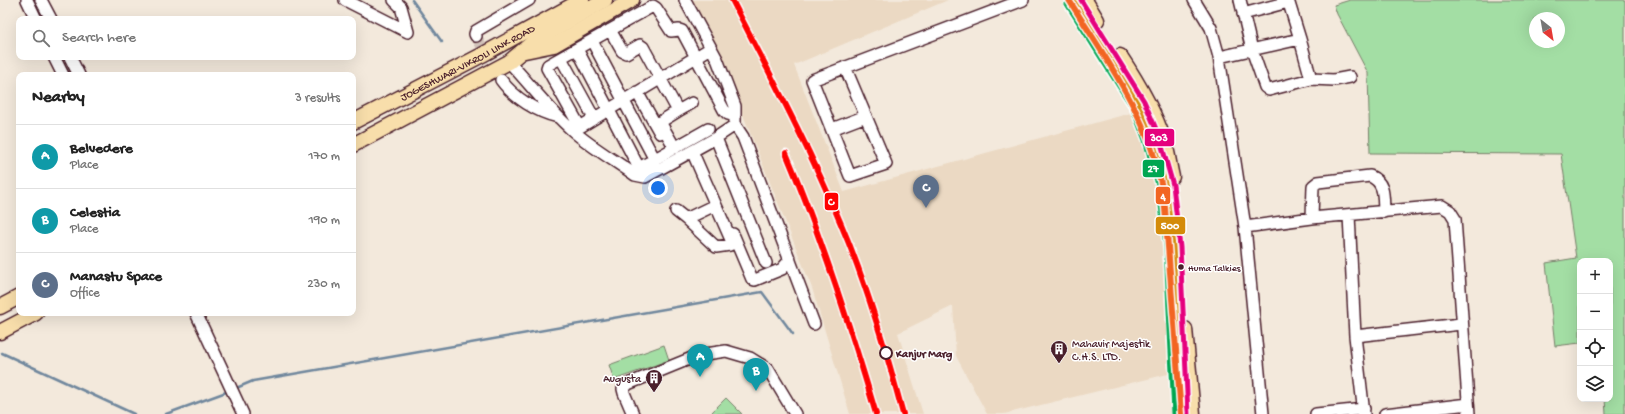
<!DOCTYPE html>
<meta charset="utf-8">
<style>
:root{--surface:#fff;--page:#f2f2f2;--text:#222;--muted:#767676;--line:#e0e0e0;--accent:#0b8043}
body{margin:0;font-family:"Gochi Hand",sans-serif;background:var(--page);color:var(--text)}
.controls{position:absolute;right:12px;bottom:12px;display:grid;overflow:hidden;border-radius:8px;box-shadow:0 4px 16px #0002}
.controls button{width:36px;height:36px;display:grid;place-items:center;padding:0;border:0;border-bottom:1px solid var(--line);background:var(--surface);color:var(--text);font:20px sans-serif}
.compass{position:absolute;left:1529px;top:12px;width:36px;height:36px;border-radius:50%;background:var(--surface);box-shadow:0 4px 16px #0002;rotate:149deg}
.you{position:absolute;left:658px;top:188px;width:14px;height:14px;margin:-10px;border:3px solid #fff;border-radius:50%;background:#1a73e8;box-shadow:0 0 0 6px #1a73e833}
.badge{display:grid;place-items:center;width:26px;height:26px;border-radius:50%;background:var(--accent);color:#fff;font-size:13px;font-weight:700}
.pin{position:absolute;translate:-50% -33px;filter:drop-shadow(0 1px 2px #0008)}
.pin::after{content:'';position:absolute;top:21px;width:14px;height:12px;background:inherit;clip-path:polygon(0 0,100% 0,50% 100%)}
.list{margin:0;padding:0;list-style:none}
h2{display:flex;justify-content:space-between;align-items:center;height:52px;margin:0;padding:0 16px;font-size:17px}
h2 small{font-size:13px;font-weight:400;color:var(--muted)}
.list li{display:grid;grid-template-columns:26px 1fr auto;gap:12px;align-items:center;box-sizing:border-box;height:64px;padding:0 16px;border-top:1px solid var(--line)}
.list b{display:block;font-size:15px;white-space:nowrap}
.list p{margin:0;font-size:13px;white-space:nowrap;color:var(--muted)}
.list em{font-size:13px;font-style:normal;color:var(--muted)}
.icon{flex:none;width:22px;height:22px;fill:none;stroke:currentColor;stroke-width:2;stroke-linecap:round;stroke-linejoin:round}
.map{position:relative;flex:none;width:1625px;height:414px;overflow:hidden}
.search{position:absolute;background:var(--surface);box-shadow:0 4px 16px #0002;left:16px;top:16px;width:340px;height:44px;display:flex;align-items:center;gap:10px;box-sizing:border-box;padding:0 14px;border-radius:8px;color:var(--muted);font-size:15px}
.panel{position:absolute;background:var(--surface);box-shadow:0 4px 16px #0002;left:16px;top:72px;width:340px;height:244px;border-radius:8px}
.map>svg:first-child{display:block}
.built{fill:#ebd9c3}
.green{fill:#a3dea4;stroke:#767e68;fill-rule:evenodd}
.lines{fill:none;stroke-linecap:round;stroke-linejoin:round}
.stream{stroke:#6f879d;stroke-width:2.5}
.minor-tunnel{stroke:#d1c1b9;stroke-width:11;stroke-dasharray:11 5.5;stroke-linecap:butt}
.minor-casing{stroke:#4a1f2b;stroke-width:14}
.major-casing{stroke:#4a1f2b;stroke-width:17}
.minor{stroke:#fff;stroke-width:11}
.major{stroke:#f8deab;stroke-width:14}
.bus-1-casing{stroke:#fff;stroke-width:8}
.bus-2-casing{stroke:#fff;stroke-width:8}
.bus-3-casing{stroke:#fff;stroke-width:8}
.bus-1{stroke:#d48b09;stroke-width:5}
.bus-2{stroke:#00a651;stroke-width:5}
.bus-3{stroke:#e5007d;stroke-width:5}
.rail-1-casing{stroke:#fff;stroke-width:9}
.rail-1{stroke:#f00;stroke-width:6}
.metro-1-casing{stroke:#fff;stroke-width:9}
.metro-1{stroke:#f26522;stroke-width:6}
.bus-dot{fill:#4a1f2b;stroke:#fff;stroke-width:1.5}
.stop-dot{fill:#fff;stroke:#4a1f2b;stroke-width:2}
.labels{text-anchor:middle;stroke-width:3;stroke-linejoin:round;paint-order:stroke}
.bus-label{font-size:10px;fill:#4a1f2b;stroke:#fff;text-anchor:start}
.street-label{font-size:11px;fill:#4a1f2b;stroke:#fff}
.poi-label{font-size:11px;fill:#4a1f2b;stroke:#fff;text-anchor:start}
.stop-label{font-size:11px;font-weight:bold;fill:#4a1f2b;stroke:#fff;text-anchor:start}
.line-badge{stroke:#fff;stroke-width:1.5}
.badge-label{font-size:11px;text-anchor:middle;font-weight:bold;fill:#fff}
</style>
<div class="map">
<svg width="1625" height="414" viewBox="0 0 1625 414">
<rect width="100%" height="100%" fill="#f3e9dc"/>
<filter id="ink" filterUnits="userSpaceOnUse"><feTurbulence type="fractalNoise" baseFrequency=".025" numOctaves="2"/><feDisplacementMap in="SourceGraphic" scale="8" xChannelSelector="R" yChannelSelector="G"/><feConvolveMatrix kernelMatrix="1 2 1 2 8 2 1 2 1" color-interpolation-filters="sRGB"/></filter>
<g filter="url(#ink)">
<path class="built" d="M690,0H948L794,65L844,192L1131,113L1141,127L1157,181L1163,243L1168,374L1004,414H987L956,356L953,306L898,333L923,414H850L812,288L720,57Z"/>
<path class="green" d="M1350,0H1625V414H1606L1605,399H1610V261H1580V343L1555,346L1546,263L1576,258L1561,154L1370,153L1368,73L1337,14L1334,5ZM1535,18H1559V42H1535Z
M664,345L669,360L614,380L609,365Z
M726,398L742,414H714L712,412Z"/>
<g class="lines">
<path class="stream" d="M412,0L442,42
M2,353L134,414
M234,389L253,381L762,292L793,334
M166,414L229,391"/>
<path class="minor-tunnel" d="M476,36L498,75"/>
<defs>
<path id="minor" d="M27,0L36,19
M41,0L51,19
M345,0L408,32L401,7L394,0
M685,0L717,59L735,106V125L743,137L814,324
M1194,0L1211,28L1219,57L1245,227L1263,414
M1288,0L1300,39
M1243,14L1288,2
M610,30L622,51L626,53L640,45L643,47L678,111L660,122L675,148
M476,36L475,34L476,31L529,0
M592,41L655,160
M577,49L639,168L708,129
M54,57L63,75
M70,57L79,75
M1219,57L1300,39L1311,79L1269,90L1265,87L1252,50L1240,0
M561,58L594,118
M509,62C530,84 549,110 572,130C591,147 614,160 635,175L645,177L714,139L735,125
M845,67L886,164L850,176L812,80L1023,0
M1311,79L1334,80L1350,77
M501,80C514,98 537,112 558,117
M637,92L660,133
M678,111L692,103
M580,127L547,68L548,65L653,6L656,8L671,31L679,30L682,31L724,110L728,114L735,116
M832,129L866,116
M575,130L711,48
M716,138L766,263
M692,151L732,242L730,245L716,247L686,219L715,205
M676,211L686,219
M1349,215L1355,336L1364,414
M1312,218L1313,186L1318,182L1370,176C1386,183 1383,198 1384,212
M1245,227L1312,218L1442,206L1450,211L1455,219L1469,414
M733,234L752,279L755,280L782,269L790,260
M196,313L243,414
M1355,336L1461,324
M633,414L624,393L623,389L628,384L699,355L726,351L750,358L768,369L795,414
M1316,414L1364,409
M1385,414L1468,404"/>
<g id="major">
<path d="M1073,0L1118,70L1138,104L1152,138L1166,187L1173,247L1181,414"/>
<path d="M1085,0L1097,20"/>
<path d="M525,51L554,45L632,0"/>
<path d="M1120,56C1138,83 1154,110 1164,141C1168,152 1169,165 1172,177"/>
<path id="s1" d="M353,122L482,55L582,0"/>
<path d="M353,145L509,62L533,42L605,0"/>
<path d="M0,307L19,297"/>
<path d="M1185,329L1193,414"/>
<path d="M0,332L36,313"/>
</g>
</defs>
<use href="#minor" class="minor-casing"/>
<use href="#major" class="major-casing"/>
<use href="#minor" class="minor"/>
<use href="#major" class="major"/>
<defs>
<path id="bus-1" d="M1073,0L1138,104L1152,138L1166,187L1173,247L1181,414"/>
<path id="bus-2" d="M1067,4L1132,107L1145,140L1159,188L1166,248L1174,414"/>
<path id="bus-3" d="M1081,0L1144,101L1159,136L1173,185L1180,247L1188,414"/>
</defs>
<use href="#bus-1" class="bus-1-casing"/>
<use href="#bus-2" class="bus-2-casing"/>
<use href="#bus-3" class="bus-3-casing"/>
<use href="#bus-1" class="bus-1"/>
<use href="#bus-2" class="bus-2"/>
<use href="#bus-3" class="bus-3"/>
<defs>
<path id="rail-1" d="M732,0C770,74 809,147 841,224C867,285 886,350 903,414
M786,153C822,238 850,326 876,414"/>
</defs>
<use href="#rail-1" class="rail-1-casing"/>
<use href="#rail-1" class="rail-1"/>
<defs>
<path id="metro-1" d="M1069,0C1111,67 1156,126 1165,208L1181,414"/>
</defs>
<use href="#metro-1" class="metro-1-casing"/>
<use href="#metro-1" class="metro-1"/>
</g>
</g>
<defs>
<symbol id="building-pin" viewBox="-11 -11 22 30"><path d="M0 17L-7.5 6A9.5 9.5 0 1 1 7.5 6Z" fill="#4a1f2b" stroke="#fff"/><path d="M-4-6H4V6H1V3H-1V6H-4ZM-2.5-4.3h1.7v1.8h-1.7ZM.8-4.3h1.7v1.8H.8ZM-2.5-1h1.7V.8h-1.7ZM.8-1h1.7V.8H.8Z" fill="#fff"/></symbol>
</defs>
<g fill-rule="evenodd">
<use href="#building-pin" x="1049" y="339" width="20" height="27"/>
<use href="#building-pin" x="644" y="368" width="20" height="27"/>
</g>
<circle class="bus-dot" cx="1181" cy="267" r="3.5"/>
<circle class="stop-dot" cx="886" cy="353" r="6"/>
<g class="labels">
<g class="bus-label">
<text x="1188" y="271">Huma Talkies</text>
</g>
<g class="street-label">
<text dy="4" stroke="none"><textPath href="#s1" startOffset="129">JOGESHWARI-VIKROLI LINK ROAD</textPath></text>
</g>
<g class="poi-label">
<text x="1072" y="347">Mahavir Majestik<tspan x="1072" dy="13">C.H.S. LTD.</tspan></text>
<text x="641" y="382" text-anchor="end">Augusta</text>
</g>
<g class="stop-label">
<text x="896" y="357">Kanjur Marg</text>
</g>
</g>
<g class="line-badge">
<rect x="1144" y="128" width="31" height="19" rx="4" fill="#e5007d"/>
<rect x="1142" y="159" width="23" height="19" rx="4" fill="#00a651"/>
<rect x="1155" y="186" width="16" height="19" rx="4" fill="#f26522"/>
<rect x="824" y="192" width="15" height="19" rx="4" fill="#f00"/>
<rect x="1155" y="216" width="31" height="19" rx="4" fill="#d48b09"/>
</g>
<g class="badge-label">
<text x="1159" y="141">303</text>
<text x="1153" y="172">27</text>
<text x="1163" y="200">4</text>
<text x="831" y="205">C</text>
<text x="1170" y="229">500</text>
</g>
</svg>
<div class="controls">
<button>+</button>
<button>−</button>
<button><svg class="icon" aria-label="locate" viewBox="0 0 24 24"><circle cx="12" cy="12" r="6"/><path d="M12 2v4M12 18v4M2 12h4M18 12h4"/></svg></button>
<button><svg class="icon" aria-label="layers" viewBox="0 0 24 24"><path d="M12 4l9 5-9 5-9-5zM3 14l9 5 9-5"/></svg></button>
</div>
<svg class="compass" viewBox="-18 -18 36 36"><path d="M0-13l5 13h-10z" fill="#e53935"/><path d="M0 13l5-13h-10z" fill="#767676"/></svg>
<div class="you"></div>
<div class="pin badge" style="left:700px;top:377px;background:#0f9aa8">A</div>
<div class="pin badge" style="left:756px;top:391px;background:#0f9aa8">B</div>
<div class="pin badge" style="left:926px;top:208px;background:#5c6f8a">C</div>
<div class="search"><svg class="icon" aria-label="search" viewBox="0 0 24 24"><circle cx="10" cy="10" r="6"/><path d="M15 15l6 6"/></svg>Search here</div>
<section class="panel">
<h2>Nearby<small>3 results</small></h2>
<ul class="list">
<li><span class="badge" style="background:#0f9aa8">A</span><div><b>Belvedere</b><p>Place</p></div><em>170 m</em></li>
<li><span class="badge" style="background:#0f9aa8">B</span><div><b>Celestia</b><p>Place</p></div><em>190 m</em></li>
<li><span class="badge" style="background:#5c6f8a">C</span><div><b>Manastu Space</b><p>Office</p></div><em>230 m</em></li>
</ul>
</section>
</div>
